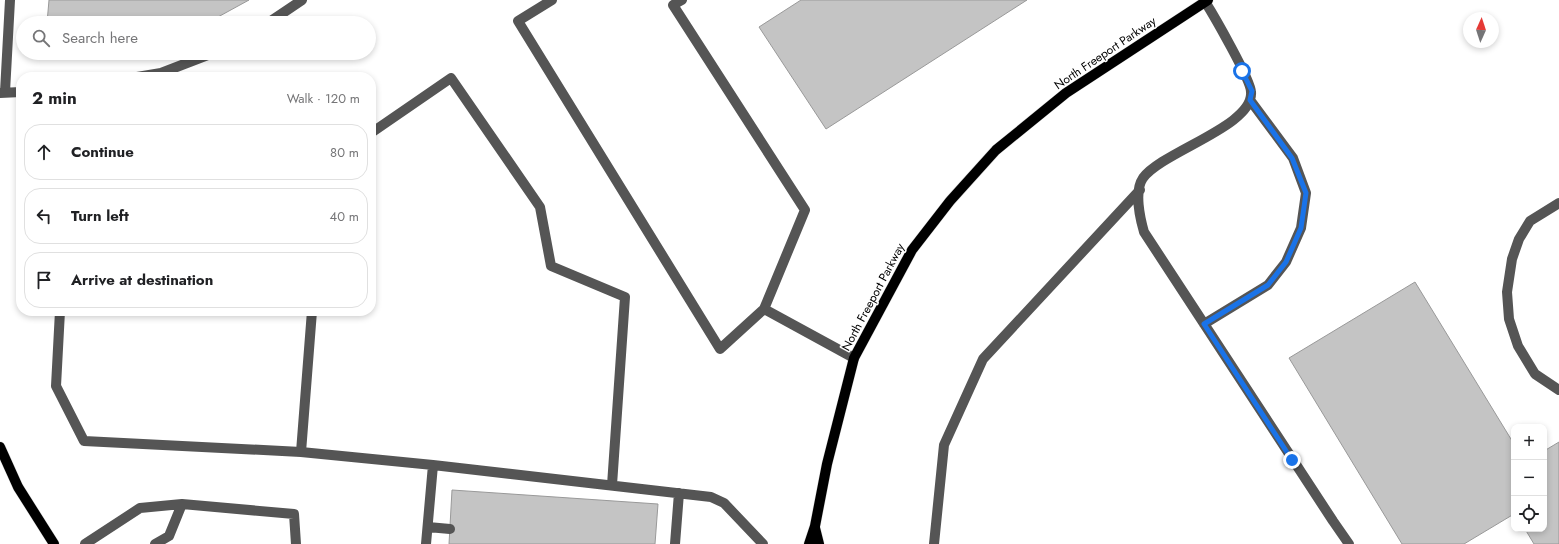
<!DOCTYPE html>
<meta charset="utf-8">
<style>
:root{--surface:#fff;--page:#f2f2f2;--text:#202124;--muted:#757577;--line:#e0e0e0}
body{margin:0;font-family:Jost,sans-serif;background:var(--page);color:var(--text)}
.controls{position:absolute;right:12px;bottom:12px;display:grid;overflow:hidden;border-radius:8px;box-shadow:0 2px 6px #0003}
.controls button{width:36px;height:36px;display:grid;place-items:center;padding:0;border:0;border-bottom:1px solid var(--line);background:var(--surface);color:var(--text);font:20px sans-serif}
.compass{position:absolute;left:1463px;top:12px;width:36px;height:36px;border-radius:50%;background:var(--surface);box-shadow:0 2px 6px #0003;rotate:3deg}
.stop{position:absolute;width:12px;height:12px;margin:-9px;border:3px solid #1a73e8;border-radius:50%;background:#fff}
.stop.end{background:#1a73e8;border-color:#fff;box-shadow:0 1px 4px #0008}
.list{margin:0;padding:0;list-style:none}
h2{display:flex;justify-content:space-between;align-items:center;height:52px;margin:0;padding:0 16px;font-size:17px}
h2 small{font-size:13px;font-weight:400;color:var(--muted)}
.list li{display:grid;grid-template-columns:26px 1fr auto;gap:12px;align-items:center;box-sizing:border-box;height:56px;margin:0 8px 8px;padding:0 8px;border:1px solid var(--line);border-radius:16px}
.list b{display:block;font-size:15px;white-space:nowrap}
.list em{font-size:13px;font-style:normal;color:var(--muted)}
.icon{flex:none;width:22px;height:22px;fill:none;stroke:currentColor;stroke-width:2;stroke-linecap:round;stroke-linejoin:round}
.map{position:relative;flex:none;width:1559px;height:544px;overflow:hidden}
.search{position:absolute;background:var(--surface);box-shadow:0 2px 6px #0003;left:16px;top:16px;width:360px;height:44px;display:flex;align-items:center;gap:10px;box-sizing:border-box;padding:0 14px;border-radius:22px;color:var(--muted);font-size:15px}
.panel{position:absolute;background:var(--surface);box-shadow:0 2px 6px #0003;left:16px;top:72px;width:360px;height:244px;border-radius:16px}
.map>svg:first-child{display:block}
.building{fill:#c4c4c4;stroke:#999}
.lines{fill:none;stroke-linecap:round;stroke-linejoin:round}
.major-casing{stroke:#dbdbdb;stroke-width:11}
.minor{stroke:#555;stroke-width:10}
.major{stroke:#000;stroke-width:10}
.route{stroke:#1a73e8;stroke-width:5}
.labels{text-anchor:middle;stroke-width:3;stroke-linejoin:round;paint-order:stroke}
.street-label{font-size:12px;fill:#000;stroke:#fff}
</style>
<div class="map">
<svg width="1559" height="544" viewBox="0 0 1559 544">
<rect width="100%" height="100%" fill="#fff"/>
<path class="building" d="M49,0H249L207,23H47Z
M801,0H1027L826,129L759,27Z
M1415,282L1514,444V514L1464,544H1402L1289,358Z
M1559,442V544H1534L1525,529H1544V451Z
M452,490L658,504L655,544H449Z"/>
<g class="lines">
<defs>
<path id="major" d="M0,447L18,487L54,544
M815,528L819,544
M809,544L815,526L827,464L854,358L912,250L950,201L996,150L1066,93L1208,0"/>
</defs>
<use href="#major" class="major-casing"/>
<path class="minor" d="M552,0L518,21L720,349L764,309L854,358
M682,0L673,5L805,210L764,309
M1204,0C1213,14 1251,80 1251,92C1254,126 1163,151 1143,178C1134,191 1140,218 1144,232L1333,521L1349,544
M268,23L302,0
M137,77L161,73L213,53
M5,92L10,0
M0,93L21,92
M371,133L451,78L540,207L551,266L625,297L612,485
M1559,203L1530,221L1519,239L1512,259L1507,292L1509,319L1518,346L1535,374L1559,390
M60,311L56,386L84,441L301,452
M312,311L301,452L433,465
M1204,324L1268,285L1286,262L1301,228L1306,193L1293,158L1250,100
M428,527L450,529
M85,544L140,508L182,504L294,514L296,544
M155,544L169,536L182,504
M426,544L433,465L711,497L724,503L763,544
M675,544L679,493
M934,544L944,445L983,359L1140,190"/>
<use href="#major" class="major"/>
</g>
<g class="lines">
<path class="route" d="M1242,71L1252,91L1250,100L1292,158L1306,193L1301,228L1286,262L1268,285L1204,324L1292,460"/>
</g>
<g class="labels">
<g class="street-label">
<text transform="translate(1105 53) rotate(-34)" y="4">North Freeport Parkway</text>
<text transform="translate(873 297) rotate(-62)" y="4">North Freeport Parkway</text>
</g>
</g>
</svg>
<div class="controls">
<button>+</button>
<button>−</button>
<button><svg class="icon" aria-label="locate" viewBox="0 0 24 24"><circle cx="12" cy="12" r="6"/><path d="M12 2v4M12 18v4M2 12h4M18 12h4"/></svg></button>
</div>
<svg class="compass" viewBox="-18 -18 36 36"><path d="M0-13l5 13h-10z" fill="#e53935"/><path d="M0 13l5-13h-10z" fill="#757577"/></svg>
<div class="stop" style="left:1242px;top:71px"></div>
<div class="stop end" style="left:1292px;top:460px"></div>
<div class="search"><svg class="icon" aria-label="search" viewBox="0 0 24 24"><circle cx="10" cy="10" r="6"/><path d="M15 15l6 6"/></svg>Search here</div>
<section class="panel">
<h2>2 min<small>Walk · 120 m</small></h2>
<ul class="list">
<li><svg class="icon" aria-label="ahead" viewBox="0 0 24 24"><path d="M12 20V5M6 11l6-6 6 6"/></svg><div><b>Continue</b></div><em>80 m</em></li>
<li><svg class="icon" aria-label="left" viewBox="0 0 24 24"><path d="M17 20v-9H6M10 6l-5 5 5 5"/></svg><div><b>Turn left</b></div><em>40 m</em></li>
<li><svg class="icon" aria-label="arrive" viewBox="0 0 24 24"><path d="M6 21V4h12l-3 4 3 4H6"/></svg><div><b>Arrive at destination</b></div></li>
</ul>
</section>
</div>
